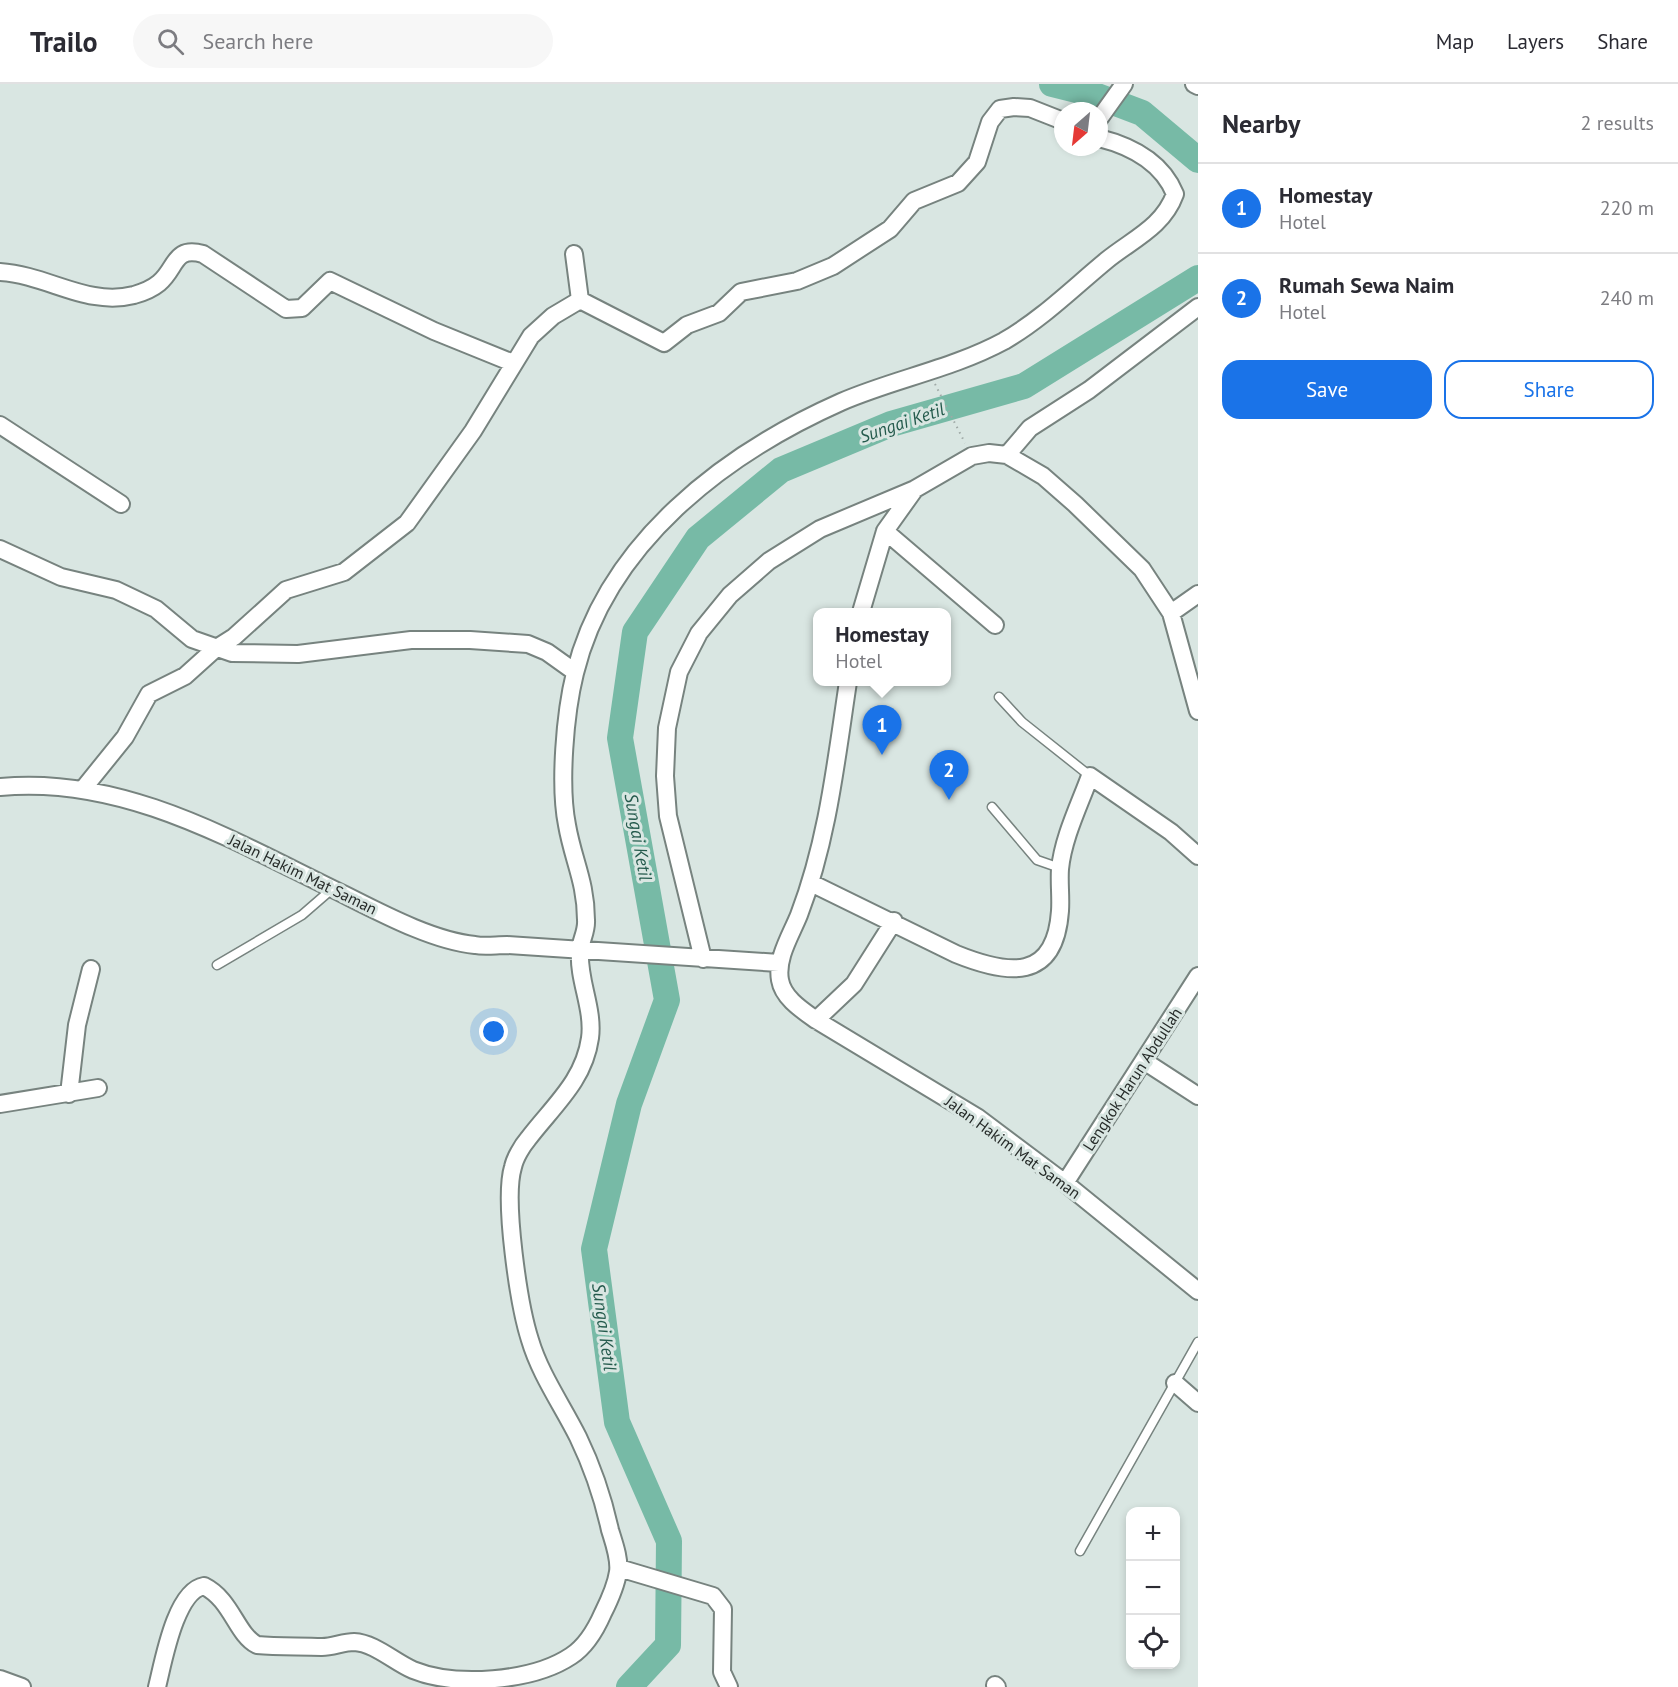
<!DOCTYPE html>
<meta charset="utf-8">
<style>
:root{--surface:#fff;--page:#f7f7f7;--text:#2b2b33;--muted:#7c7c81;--line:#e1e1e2;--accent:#1a73e8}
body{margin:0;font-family:"PT Sans",sans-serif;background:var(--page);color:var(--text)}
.controls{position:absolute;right:18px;bottom:18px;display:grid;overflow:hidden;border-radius:12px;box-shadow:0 3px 9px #0003}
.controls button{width:54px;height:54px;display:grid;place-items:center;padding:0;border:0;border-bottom:2px solid var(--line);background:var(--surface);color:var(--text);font:30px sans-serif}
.compass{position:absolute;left:1054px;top:18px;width:54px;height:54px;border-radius:50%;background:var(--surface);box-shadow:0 3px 9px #0003;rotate:208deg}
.you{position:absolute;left:494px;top:948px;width:21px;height:21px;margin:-15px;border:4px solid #fff;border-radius:50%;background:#1a73e8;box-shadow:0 0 0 9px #1a73e833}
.badge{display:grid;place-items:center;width:39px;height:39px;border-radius:50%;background:var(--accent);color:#fff;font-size:20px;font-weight:700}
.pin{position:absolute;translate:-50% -50px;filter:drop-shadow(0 2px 3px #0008)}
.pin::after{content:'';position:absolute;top:32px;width:21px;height:18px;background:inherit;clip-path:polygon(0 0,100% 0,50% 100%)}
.popup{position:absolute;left:813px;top:524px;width:138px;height:78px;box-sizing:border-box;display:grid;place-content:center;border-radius:12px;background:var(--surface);filter:drop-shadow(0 2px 4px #0005);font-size:20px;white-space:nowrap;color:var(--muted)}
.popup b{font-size:22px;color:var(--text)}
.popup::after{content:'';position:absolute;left:50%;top:100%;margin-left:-12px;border:12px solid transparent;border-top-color:var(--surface)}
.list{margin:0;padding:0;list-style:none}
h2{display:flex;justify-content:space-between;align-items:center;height:78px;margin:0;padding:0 24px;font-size:26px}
h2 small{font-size:20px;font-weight:400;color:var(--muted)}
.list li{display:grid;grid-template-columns:39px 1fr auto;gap:18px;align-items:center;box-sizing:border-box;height:90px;padding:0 24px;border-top:2px solid var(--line)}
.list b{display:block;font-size:22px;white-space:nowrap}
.list p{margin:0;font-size:20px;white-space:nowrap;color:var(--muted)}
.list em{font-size:20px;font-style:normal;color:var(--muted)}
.actions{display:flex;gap:12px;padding:18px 24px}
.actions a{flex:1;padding:14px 0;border:2px solid var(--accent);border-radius:18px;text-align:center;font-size:21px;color:var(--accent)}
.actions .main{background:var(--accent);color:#fff}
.icon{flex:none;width:33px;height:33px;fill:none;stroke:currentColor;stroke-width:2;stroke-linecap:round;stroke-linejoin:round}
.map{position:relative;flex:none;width:1198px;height:1603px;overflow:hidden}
header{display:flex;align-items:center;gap:36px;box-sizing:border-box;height:84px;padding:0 30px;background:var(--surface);border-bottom:2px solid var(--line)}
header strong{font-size:28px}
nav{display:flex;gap:33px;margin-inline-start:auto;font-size:21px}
.search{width:420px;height:54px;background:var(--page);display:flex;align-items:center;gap:15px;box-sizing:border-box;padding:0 21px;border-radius:33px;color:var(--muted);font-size:22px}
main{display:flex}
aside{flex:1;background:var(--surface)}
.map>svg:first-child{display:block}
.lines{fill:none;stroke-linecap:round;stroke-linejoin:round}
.river{stroke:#77baa6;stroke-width:26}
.lane-casing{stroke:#77837f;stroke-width:11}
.street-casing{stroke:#77837f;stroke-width:20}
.path{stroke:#9fa9a6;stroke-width:2;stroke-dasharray:1.5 4.5;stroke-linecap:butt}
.lane{stroke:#fff;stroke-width:8}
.street{stroke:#fff;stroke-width:16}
.labels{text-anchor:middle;stroke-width:6;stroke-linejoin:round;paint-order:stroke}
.street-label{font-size:16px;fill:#272c2a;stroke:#d9e6e2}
.water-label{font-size:18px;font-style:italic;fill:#245a4c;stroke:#d9e6e2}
</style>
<header>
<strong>Trailo</strong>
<div class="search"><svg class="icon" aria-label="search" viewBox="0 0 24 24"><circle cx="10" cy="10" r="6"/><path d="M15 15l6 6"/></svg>Search here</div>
<nav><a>Map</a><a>Layers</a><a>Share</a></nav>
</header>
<main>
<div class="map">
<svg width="1198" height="1603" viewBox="0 0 1198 1603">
<rect width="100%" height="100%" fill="#d9e6e2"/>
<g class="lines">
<path class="river" d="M1052,0L1092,10L1142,29L1198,76
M629,1603L668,1561L669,1457L617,1338L594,1165L629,1020L667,916L620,654L635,548L698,454L781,386L891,340L1024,302L1198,194"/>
<defs>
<path id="lane" d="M999,613L1022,638L1090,692
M992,723L1037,776L1060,784
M217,881L302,831L332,805
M1080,1467L1198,1258"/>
<path id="street" d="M1194,0L1198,2
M1099,35L1124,0
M0,188C48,191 87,223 134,211C141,209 153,204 159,199C177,184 173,162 203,170L286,225L302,224L330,197L434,247L513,279
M580,216L664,259L687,241L719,229L741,208L797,197L833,182L890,145L914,117L958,99L977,78L990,38L1000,25L1014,23L1030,24L1063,37
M0,341L121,420
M1007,371L1030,344L1089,306L1198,223
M885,447L995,541
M0,465L61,493L116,506L156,525L192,555L232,569L298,570L411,556H470L528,560L547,568L575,588
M861,528L885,447L915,405L972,372L989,369L1007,371L1043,392L1075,420L1142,485L1171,529L1198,627
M1171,529L1198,510
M848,598C836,677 828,755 799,831C791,851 776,874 780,896C783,914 802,926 816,936L977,1033L1065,1099L1198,1207
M0,703C125,691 235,758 343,810C381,829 433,857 475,861C485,863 496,861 507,861L779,879
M83,705L125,653L149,610L185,592L215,565L234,553L286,506L344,488L407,439L473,347L531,252L553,232L580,216L574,170
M811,799L956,870C1008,891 1055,898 1060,827C1061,813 1059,799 1060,785C1063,754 1079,722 1090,692L1171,748L1198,772
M703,875L668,732L665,692L667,644L679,588L699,549L730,511L769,477L820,445L915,405
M816,936L854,900L894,837
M1144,977L1198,1012
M69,1010L77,941L91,885
M0,1020L98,1004
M1065,1099L1198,892
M1175,1299L1198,1319
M619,1484L713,1512L723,1525L722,1588L729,1603
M0,1595L22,1603
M995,1601L997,1603
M157,1603C163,1580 175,1507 204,1502C232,1516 236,1550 257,1561C278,1563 301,1562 322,1563C333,1563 343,1558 354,1558C375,1559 394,1578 413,1586C455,1603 532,1598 571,1572C585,1563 596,1545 603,1529C609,1517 616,1502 618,1488C620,1475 614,1459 610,1446C603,1414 592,1382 578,1353C562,1321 540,1290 530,1256C519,1222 503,1116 513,1083C515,1074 522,1062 528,1055C553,1022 584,997 590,954C594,925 578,896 580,868C580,857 587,848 586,836C586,798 573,776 567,741C559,701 565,629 575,589C607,459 724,370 841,318C894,295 952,285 1004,257C1042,235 1073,204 1107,176C1133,155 1163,143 1175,110C1162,78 1131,62 1099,54"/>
</defs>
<use href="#lane" class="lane-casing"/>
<use href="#street" class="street-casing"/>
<path class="path" d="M935,300L965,359"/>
<use href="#lane" class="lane"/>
<use href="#street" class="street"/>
</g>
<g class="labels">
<g class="street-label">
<text transform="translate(303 790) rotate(26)" y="6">Jalan Hakim Mat Saman</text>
<text transform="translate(1132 995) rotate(-57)" y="6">Lengkok Harun Abdullah</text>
<text transform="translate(1013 1063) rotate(36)" y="6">Jalan Hakim Mat Saman</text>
</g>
<g class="water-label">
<text transform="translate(902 339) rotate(-19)" y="6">Sungai Ketil</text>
<text transform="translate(638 753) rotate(80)" y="6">Sungai Ketil</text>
<text transform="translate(604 1243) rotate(82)" y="6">Sungai Ketil</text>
</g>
</g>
</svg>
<div class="controls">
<button>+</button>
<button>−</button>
<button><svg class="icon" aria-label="locate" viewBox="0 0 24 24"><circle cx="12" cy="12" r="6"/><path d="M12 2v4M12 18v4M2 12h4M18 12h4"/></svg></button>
</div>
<svg class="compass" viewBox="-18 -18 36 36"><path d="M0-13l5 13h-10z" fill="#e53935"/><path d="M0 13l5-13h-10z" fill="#7c7c81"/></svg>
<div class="you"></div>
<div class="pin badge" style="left:882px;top:671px">1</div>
<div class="popup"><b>Homestay</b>Hotel</div>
<div class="pin badge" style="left:949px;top:716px">2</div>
</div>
<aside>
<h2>Nearby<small>2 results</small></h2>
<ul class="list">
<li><span class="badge">1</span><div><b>Homestay</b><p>Hotel</p></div><em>220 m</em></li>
<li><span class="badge">2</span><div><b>Rumah Sewa Naim</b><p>Hotel</p></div><em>240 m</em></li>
</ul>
<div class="actions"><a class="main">Save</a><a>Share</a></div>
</aside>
</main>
